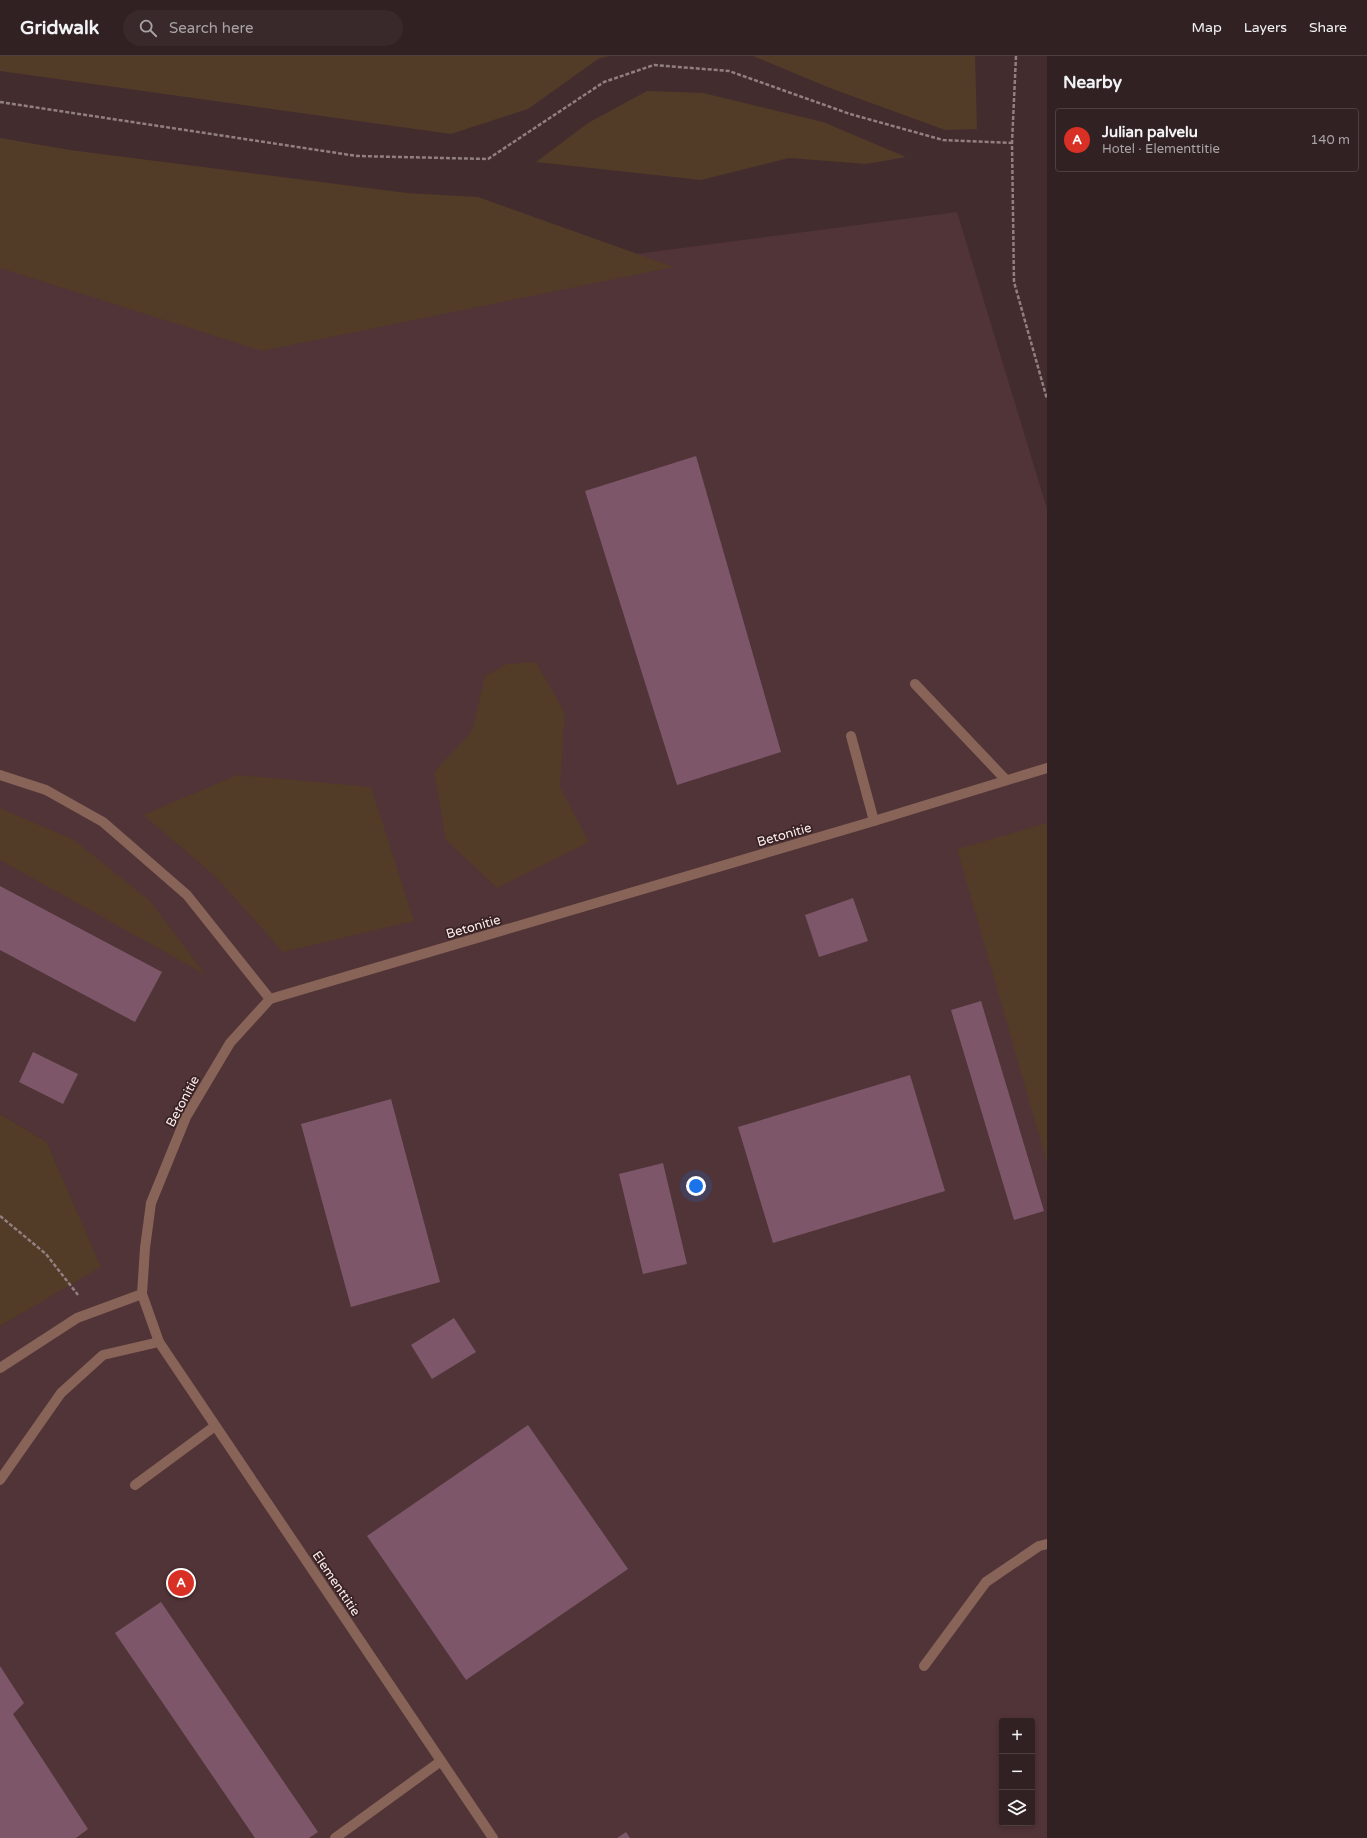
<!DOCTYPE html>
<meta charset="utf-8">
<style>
:root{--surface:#322122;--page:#3a292a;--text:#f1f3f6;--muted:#a8a3a5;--line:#4d3e40;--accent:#d93025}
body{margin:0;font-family:"Varela Round",sans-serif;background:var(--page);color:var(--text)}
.controls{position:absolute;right:12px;bottom:12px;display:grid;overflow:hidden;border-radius:4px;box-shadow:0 2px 6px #0003}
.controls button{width:36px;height:36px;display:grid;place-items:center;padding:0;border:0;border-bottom:1px solid var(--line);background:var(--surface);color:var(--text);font:20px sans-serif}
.you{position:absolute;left:696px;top:1130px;width:14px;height:14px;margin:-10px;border:3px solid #fff;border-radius:50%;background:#1a73e8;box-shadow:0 0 0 6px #1a73e833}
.badge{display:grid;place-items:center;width:26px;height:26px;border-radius:50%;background:var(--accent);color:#fff;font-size:13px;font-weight:700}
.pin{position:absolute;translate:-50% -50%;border:2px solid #fff;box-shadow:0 1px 4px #0006}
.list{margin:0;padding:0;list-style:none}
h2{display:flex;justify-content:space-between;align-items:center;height:52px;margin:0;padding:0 16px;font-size:17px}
h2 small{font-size:13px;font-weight:400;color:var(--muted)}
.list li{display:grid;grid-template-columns:26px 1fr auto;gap:12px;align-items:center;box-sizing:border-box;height:64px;margin:0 8px 8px;padding:0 8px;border:1px solid var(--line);border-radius:4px}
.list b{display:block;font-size:15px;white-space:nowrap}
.list p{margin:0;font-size:13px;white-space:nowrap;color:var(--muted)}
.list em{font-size:13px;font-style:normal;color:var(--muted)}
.icon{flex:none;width:22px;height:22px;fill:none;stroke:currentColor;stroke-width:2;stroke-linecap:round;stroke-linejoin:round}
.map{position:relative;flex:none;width:1047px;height:1782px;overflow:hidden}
header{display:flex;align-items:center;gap:24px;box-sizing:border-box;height:56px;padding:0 20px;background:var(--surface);border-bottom:1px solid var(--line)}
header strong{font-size:19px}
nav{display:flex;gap:22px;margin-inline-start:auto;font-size:14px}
.search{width:280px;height:36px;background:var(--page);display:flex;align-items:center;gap:10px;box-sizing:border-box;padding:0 14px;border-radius:22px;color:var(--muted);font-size:15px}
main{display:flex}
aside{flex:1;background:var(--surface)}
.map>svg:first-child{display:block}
.built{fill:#513437;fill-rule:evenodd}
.green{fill:#523b27}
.building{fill:#7d5769}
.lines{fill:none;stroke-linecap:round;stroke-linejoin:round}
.path{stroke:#927f80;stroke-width:2.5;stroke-dasharray:4 2;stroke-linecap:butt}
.service{stroke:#886357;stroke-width:10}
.minor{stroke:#886357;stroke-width:10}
.labels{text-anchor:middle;stroke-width:3.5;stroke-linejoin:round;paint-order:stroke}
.street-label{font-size:13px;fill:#fbecec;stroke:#382224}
</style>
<header>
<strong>Gridwalk</strong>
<div class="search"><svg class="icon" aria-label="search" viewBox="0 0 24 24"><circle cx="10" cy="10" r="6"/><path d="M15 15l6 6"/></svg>Search here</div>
<nav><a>Map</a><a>Layers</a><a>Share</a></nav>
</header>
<main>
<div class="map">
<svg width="1047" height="1782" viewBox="0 0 1047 1782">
<rect width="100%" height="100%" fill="#432c2e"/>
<path class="built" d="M957,156L1047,453V1782H0V1270L100,1210L47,1086L0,1058V191L233,251ZM1002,1665H1032V1767H1002Z"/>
<path class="green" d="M0,0H609L598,3L528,53L451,78L0,15Z
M753,0H975L977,73L945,74L830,32Z
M647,35L703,37L823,66L906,101L866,108L789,102L701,124L536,106L588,67Z
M0,82L70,94L407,137L478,141L674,211L262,295L0,212Z
M536,606L565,657L560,731L589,786L497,832L446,784L434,716L472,675L485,620L507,608Z
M237,719L371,731L414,865L283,896L215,820L143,759Z
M0,752L74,784L150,845L206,919L0,804Z
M1047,767V1107L957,793Z
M0,1058L47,1086L101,1211L0,1270Z"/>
<path class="building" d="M696,400L781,696L677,729L585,435Z
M0,830L162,916L135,966L0,894Z
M853,842L868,885L819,901L805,859Z
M981,945L1044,1155L1014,1164L951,954Z
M33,996L78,1018L63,1048L19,1026Z
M910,1019L945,1135L773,1187L738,1071Z
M391,1043L440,1226L351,1251L301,1068Z
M663,1107L687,1208L643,1218L619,1118Z
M454,1262L476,1296L432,1323L411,1289Z
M528,1369L628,1513L466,1624L367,1480Z
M161,1546L318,1776L309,1782H255L115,1577Z
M0,1610L24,1647L13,1658L88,1773L76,1782H0Z
M626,1776L630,1782H617Z"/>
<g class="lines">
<path class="path" d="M1016,0L1012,87L1014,226L1047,343
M0,46L357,100L488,103L604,26L654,9L729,15L850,58L943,84L1012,87
M0,1160L46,1198L78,1239"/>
<path class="service" d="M915,628L1006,724
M851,680L874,765
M0,719L46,734L103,766L187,839L270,943
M0,1312L77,1262L142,1238
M0,1424L61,1337L103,1299L159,1286
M135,1429L215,1370
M924,1610L986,1526L1039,1490L1047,1488
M335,1782L441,1705"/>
<path class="minor" d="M493,1782L159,1286L142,1238L145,1192L151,1147L186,1061L230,987L270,943L874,765L1047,712"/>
</g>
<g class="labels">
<g class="street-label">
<text transform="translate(784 778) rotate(-16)" y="5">Betonitie</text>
<text transform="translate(473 870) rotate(-16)" y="5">Betonitie</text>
<text transform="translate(182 1045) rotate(-62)" y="5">Betonitie</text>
<text transform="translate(337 1527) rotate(56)" y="5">Elementtitie</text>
</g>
</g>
</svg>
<div class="controls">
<button>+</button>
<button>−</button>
<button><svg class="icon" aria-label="layers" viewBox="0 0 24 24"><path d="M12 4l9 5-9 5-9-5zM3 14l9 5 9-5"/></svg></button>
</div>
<div class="you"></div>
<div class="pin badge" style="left:181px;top:1527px">A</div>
</div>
<aside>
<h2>Nearby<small></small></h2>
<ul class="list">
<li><span class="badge">A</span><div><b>Julian palvelu</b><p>Hotel · Elementtitie</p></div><em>140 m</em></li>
</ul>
</aside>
</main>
